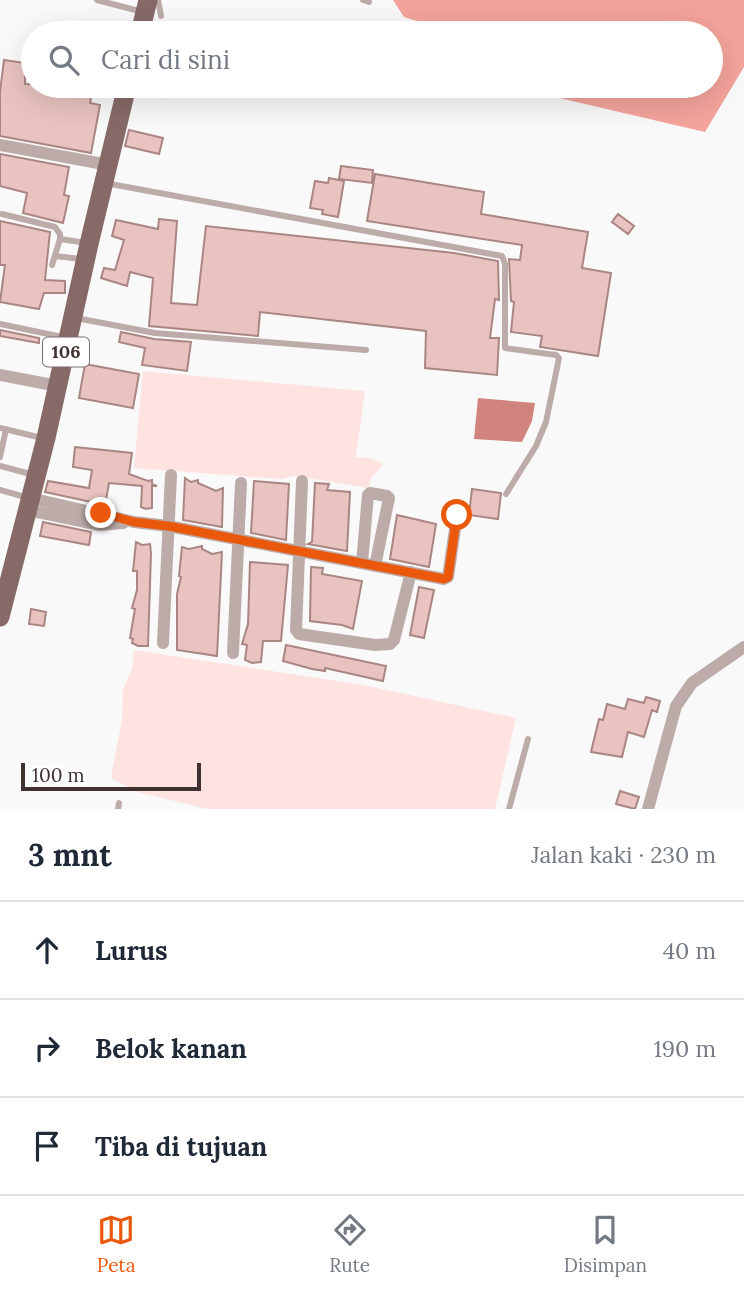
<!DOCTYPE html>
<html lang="id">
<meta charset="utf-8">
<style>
:root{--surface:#fff;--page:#f2f2f3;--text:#1f2937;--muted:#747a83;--line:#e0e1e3;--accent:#ea580c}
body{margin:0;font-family:Lora,serif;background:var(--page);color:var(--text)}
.scale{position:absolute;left:21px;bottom:18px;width:180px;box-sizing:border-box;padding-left:7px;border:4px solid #3f312f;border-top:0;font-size:19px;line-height:24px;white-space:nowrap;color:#3f312f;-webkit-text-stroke:5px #fff;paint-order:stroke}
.stop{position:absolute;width:21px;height:21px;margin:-16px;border:5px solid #ea580c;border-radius:50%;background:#fff}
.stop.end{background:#ea580c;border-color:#fff;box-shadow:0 2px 7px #0008}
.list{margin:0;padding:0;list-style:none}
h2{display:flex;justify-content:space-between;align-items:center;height:91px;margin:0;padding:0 28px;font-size:30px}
h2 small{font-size:23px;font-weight:400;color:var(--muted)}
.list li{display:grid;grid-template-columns:46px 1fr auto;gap:21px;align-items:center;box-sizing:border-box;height:98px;padding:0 28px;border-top:2px solid var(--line)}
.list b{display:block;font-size:26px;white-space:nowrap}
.list em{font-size:23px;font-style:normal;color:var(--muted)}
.icon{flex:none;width:38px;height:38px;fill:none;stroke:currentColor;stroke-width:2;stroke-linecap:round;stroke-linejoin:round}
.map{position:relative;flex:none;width:744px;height:809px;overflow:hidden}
.search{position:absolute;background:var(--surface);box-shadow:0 7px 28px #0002;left:21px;right:21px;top:21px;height:77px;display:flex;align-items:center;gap:18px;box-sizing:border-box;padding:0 24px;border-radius:38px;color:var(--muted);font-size:26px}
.sheet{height:385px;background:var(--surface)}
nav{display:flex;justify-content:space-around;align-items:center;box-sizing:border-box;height:98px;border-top:2px solid var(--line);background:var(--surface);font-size:19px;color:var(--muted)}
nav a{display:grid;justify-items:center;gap:4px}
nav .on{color:var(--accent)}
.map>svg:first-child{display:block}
.green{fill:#fee3e1}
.forest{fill:#f3a39b}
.water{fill:#d1847d}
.building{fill:#e9c3bf;stroke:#aa8683;stroke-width:2}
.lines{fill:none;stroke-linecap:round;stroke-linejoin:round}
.service{stroke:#bcaba9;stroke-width:6}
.minor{stroke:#bcaba9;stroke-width:12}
.primary{stroke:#876a67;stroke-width:19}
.route{stroke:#ea580c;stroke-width:9}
.labels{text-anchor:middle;stroke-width:6;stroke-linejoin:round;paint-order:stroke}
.shield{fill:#fff;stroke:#796f6d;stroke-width:2}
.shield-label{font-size:18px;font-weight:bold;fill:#3f312f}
</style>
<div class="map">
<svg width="744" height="809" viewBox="0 0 744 809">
<rect width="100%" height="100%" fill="#f9f9f9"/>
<path class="green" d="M143,371L365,391L356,457L368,458L381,462L382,466L371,478L368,488L295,476L280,479L134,468Z
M134,650L364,685L516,718L495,809H208L137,792L111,778L122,719L123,690L132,668Z"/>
<path class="forest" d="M393,0H744V67L705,132L508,86H711V33H455L404,17Z"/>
<path class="water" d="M478,398L535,403L532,421L522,442L474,439Z"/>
<path class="building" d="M4,60L25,63V84L93,86L90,103L100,105L91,153L0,136V92Z
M139,86H169L167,97L138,92Z
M129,130L163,138L159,154L125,146Z
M0,154L69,167L64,195L69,196L63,223L23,213L27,193L0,186Z
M341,166L373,170L372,183L339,179Z
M375,174L484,192L481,214L588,232L582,268L611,273L598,356L540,347L542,336L511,332L514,302L511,301L509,259L520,260L522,245L367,221Z
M329,178L344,181L338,217L322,214L323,210L310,208L315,181L328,183Z
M618,214L634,226L628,234L612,222Z
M159,219L177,221L171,303L197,305L206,226L454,253L498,261L499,300L495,299L490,338H499L497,375L425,368L426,331L260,312L258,336L149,326L153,278L130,272L127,286L101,278L104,268L115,270L124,240L112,236L116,220L158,229Z
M0,221L50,232L45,280L65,281V293H44L39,309L0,302L5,265H0Z
M0,330L39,338V343L0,336Z
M121,332L154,339L191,342L187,371L142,365L145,348L119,342Z
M85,364L139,374L133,408L79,398Z
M75,447L132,453L129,474L148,481L152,480V484L157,486H152V508L146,509L141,507L142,486L109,483L105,505L45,492L48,481L89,488L92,470L73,467Z
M185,478L191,482L198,480V483L216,491L223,488L222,527L183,520Z
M254,481L289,484L286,540L251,533Z
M315,483L329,484L327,490L350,492L347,551L308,544L312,542Z
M472,489L501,493L498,519L469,515Z
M397,515L436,524L429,567L390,559Z
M43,522L91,532L89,545L40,536Z
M136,542L142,545L150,544L151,553L148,646H138L132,643L133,639L130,638L135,609L132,608L137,590V571H133Z
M202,546V549L212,554L222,552L217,656L177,650V594L181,577L179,576L182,547L189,549Z
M250,562L288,565L281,641H263L261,662L252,663L245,660L247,645L242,644L248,624Z
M311,567L323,568L322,574L362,581L353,629L342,625L310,621Z
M419,587L434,590L424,638L410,635Z
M31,609L46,612L44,626L29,624Z
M286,645L386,666L383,681L325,668V671L312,669L283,661Z
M646,697L660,701L657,712L652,710L644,737L628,732L622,757L591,752L599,719L603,720L607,704L625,709L628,699L644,703Z
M620,791L639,797L635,809L616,804Z"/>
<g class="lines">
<path class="service" d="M97,0L143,12
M158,0L161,16
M363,0L369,2
M105,183L502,256L505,264V348L556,355L559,358L546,422L536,446L506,494
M2,214L55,227L60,234V239L87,243
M55,256L81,259
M52,265L60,239
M76,318L155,333L366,350
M0,324L67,338
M0,428L42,438
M0,457L6,429
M0,466L34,475
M0,490L28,498
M118,809L119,803
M509,809L528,739"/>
<path class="minor" d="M0,145L109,165
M0,375L58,386
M302,481L296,630L299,634L375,645L390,644L394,640L411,572
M30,498L134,522L168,526L444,579L448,577L457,515
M27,510L99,525L123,523
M362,563L368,495L370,493L387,496L389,498L375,566
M163,643L171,475
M233,653L241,483
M648,809L676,706L692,683L744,647"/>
<path class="primary" d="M140,33L148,0
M0,617L46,438L89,244L127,86"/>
</g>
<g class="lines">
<path class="route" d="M101,513L134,522L168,526L444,579L448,577L457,515"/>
</g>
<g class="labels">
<rect class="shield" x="43" y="337.5" width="46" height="29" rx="5"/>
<g class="shield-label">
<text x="66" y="358">106</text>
</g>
</g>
</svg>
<div class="scale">100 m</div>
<div class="stop" style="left:457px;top:515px"></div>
<div class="stop end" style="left:101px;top:513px"></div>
<div class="search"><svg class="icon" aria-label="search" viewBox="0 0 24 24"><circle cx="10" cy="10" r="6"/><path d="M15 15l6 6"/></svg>Cari di sini</div>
</div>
<section class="sheet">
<h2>3 mnt<small>Jalan kaki · 230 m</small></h2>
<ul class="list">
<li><svg class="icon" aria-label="ahead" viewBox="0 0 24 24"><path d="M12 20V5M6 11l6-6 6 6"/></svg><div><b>Lurus</b></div><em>40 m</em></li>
<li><svg class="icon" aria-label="right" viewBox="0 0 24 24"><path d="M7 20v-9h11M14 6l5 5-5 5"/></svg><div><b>Belok kanan</b></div><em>190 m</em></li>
<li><svg class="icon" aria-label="arrive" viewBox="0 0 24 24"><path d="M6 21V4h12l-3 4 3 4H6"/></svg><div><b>Tiba di tujuan</b></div></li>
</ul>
</section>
<nav>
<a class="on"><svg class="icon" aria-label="map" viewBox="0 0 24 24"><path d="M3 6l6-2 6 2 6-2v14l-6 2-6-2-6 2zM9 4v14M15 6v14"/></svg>Peta</a>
<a><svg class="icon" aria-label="directions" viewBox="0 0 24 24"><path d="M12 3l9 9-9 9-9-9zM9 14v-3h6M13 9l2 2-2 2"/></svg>Rute</a>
<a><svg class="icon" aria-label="saved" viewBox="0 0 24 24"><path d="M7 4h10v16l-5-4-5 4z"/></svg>Disimpan</a>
</nav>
